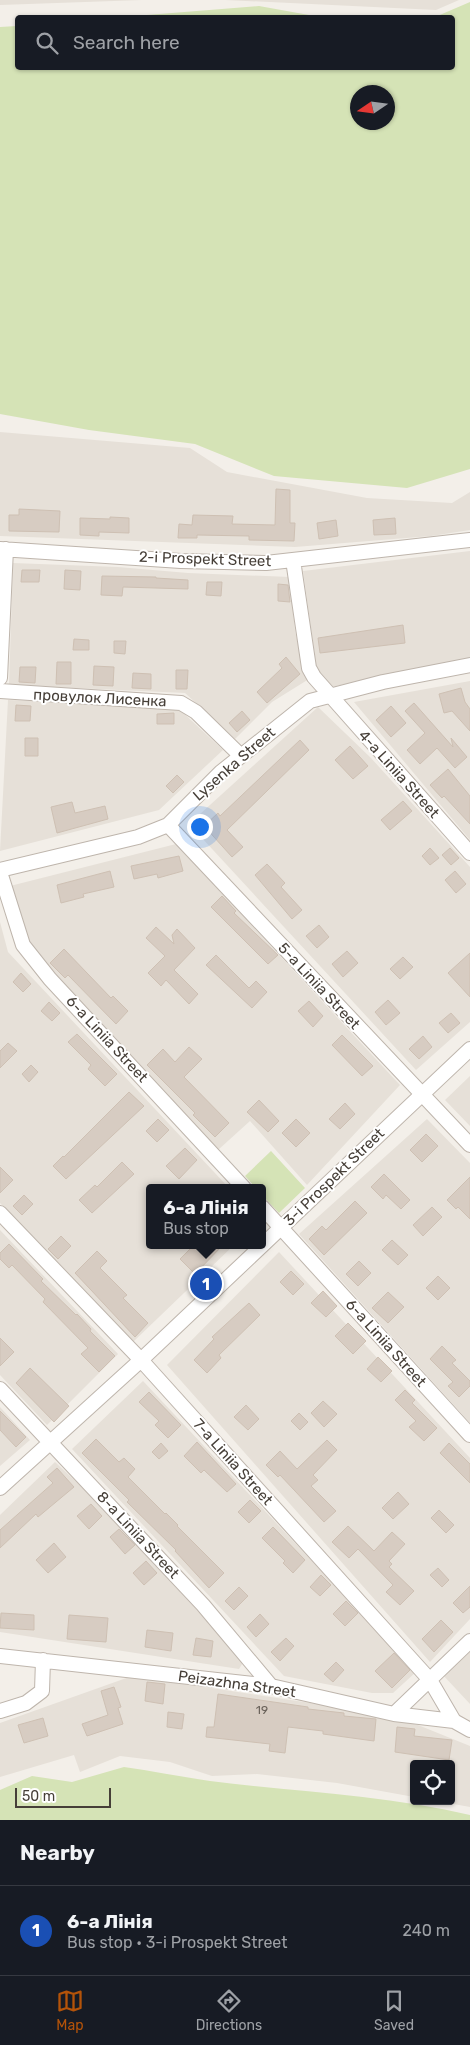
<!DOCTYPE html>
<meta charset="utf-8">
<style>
:root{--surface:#171b24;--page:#242831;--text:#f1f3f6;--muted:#9ea1a6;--line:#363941;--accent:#b45309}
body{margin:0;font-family:Rubik,sans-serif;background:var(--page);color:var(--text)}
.controls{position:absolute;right:15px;bottom:15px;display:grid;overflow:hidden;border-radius:5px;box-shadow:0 1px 4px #0004}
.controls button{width:45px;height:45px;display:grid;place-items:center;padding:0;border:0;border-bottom:1px solid var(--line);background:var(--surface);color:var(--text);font:25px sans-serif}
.compass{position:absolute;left:350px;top:85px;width:45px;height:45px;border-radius:50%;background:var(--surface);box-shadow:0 1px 4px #0004;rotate:257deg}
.scale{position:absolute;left:15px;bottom:12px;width:96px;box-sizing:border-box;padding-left:5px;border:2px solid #463f38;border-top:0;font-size:14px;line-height:18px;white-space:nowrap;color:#463f38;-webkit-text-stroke:4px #fff;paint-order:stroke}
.you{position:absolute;left:199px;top:826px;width:18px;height:18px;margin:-12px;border:4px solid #fff;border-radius:50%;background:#1a73e8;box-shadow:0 0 0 8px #1a73e833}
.badge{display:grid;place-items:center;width:32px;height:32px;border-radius:50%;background:var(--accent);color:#fff;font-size:16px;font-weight:700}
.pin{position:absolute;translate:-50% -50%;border:2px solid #fff;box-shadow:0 1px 5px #0006}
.popup{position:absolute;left:146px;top:1184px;width:120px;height:65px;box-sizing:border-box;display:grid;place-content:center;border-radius:5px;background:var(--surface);filter:drop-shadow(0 1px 4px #0005);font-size:16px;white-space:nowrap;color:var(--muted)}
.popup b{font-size:19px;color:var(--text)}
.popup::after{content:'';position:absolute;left:50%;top:100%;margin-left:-10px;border:10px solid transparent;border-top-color:var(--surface)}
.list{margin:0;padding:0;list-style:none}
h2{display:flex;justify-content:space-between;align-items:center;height:65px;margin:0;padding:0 20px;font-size:21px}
h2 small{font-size:16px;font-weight:400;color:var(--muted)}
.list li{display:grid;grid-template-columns:32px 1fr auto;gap:15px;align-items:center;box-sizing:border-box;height:90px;padding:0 20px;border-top:1px solid var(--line)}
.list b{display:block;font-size:19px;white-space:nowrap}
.list p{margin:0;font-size:16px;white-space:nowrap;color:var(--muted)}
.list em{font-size:16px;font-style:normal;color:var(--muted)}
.icon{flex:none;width:28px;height:28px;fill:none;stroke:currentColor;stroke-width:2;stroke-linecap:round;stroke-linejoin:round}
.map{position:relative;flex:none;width:470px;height:1820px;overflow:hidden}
.search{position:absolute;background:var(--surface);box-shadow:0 1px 4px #0004;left:15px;right:15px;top:15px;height:55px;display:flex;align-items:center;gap:12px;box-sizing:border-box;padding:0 18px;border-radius:5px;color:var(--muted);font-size:19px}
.sheet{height:155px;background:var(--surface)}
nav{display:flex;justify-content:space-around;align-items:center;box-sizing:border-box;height:70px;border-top:1px solid var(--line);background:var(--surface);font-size:14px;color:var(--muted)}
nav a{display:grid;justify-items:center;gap:2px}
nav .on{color:var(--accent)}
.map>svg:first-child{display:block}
.residential{fill:#e6e0d8}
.green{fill:#d5e3b6;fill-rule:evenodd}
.building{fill:#d7ccc2;stroke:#cec0b3}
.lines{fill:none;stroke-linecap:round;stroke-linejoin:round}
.street-casing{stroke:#beb5ac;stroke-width:16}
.street{stroke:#fff;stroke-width:14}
.labels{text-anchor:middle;stroke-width:4;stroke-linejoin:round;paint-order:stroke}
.number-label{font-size:12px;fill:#6a625a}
.street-label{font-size:15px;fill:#463f38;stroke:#fff}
</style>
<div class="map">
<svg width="470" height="1820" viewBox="0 0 470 1820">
<rect width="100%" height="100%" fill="#f3efe9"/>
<path class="residential" d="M0,0H142L0,5Z
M225,0H459L436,10Z
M0,432L190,448L227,472L367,498L452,503L470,492V530L431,536L295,547L0,536Z
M470,551V659L331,687L317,671L303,571Z
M13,563L118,567L188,573L290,577L295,631L301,657L309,679L272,702L235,739L185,693L9,685Z
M470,681V840L354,702Z
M8,700L177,707L223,750L159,810L0,851Z
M318,707L371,758L470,867V1022L416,1070L189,824Z
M176,844L400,1085L307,1185L250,1121L218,1150L28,946L10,886Z
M0,922L8,952L229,1188H150V1245H234L133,1342L0,1203Z
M470,1076V1126L445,1100Z
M427,1119L470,1163V1423L299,1234Z
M0,1230L118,1354L47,1425L0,1375Z
M279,1252L470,1458V1619L430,1662L167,1365Z
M143,1381L416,1672L393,1693H372L284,1676L72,1449Z
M0,1407L30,1440L0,1466Z
M55,1462L83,1488L244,1661L239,1669L0,1632V1515Z
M470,1649V1704L442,1674Z
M132,1676L324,1705L418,1725L470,1746V1807L437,1801H451V1764H414V1797L337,1783L257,1774L212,1776L170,1762L120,1756L80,1772L74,1755L0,1777V1723Z"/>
<path class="green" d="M470,2V469L407,488L274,476L195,444L89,430L0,414V27L17,26L18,68H452V18L435,17ZM388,92V122H358V92Z
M259,6L309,15L370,17H122Z
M271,1151L305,1188L279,1213L262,1195V1188H256L245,1176Z
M124,1767C153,1771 182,1777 210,1781C297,1792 385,1795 470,1815V1820H0V1790L32,1776L72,1782Z"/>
<path class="building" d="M276,489L290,490V523H295L294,541L249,540V536L197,535V538H178L179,524L192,525L193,515L233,516L232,524L275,525Z
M19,509L60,511L59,532L9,531V515H19Z
M110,517L129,518V533L99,532V536L80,535V518L110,519Z
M395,518L396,534L374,535L373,520Z
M336,520L338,536L319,539L317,523Z
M22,570H40L39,582H21Z
M65,570L81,571L80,590L64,589Z
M102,576L156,577V578L188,580V589L123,587L122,596L101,595Z
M207,582H222L221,596L206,595Z
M278,584L288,585L290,602L278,601Z
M403,625L405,643L320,653L318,638Z
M74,639L89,640V650H73Z
M114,641H126L125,654L114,653Z
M286,657L300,674L267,703L257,692L282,668L279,664Z
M57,662H71V684H56Z
M94,666L114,667L113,686L93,685Z
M20,667H36L35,683L19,682Z
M176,670H188L187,689H176Z
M133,673L151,674V689L132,688Z
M461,688L465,702L470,709V731L452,711L444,713L439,694Z
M414,703L453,747L451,738L467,757L455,768L437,748L420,764L407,750L425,733L405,711Z
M16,705L31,706L30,721H15Z
M391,706L406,723L391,737L376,720Z
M242,711L250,720L237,732L229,723Z
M174,713V724H157V714Z
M25,738H38V756H25Z
M300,740L309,750L227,830L243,847L232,857L204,826L218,813L220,816Z
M350,746L368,766L353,779L335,760Z
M448,769L470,796V824L444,796L442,798L430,785Z
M177,775L184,782L173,793L166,786Z
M403,801L412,811L390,830L381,820Z
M72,802L75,813L105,806L108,819L57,833L51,807Z
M430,848L439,858L430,865L422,856Z
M450,848L459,858L451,865L442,855Z
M179,856L183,871L158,878L157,874L134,879L131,866Z
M267,864L285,883L281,887L302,910L292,919L255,875Z
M110,871L114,887L83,894L84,897L61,903L57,885Z
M455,871L466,884L456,893L445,880Z
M222,896L236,911L234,913L278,955L268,964L211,907Z
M319,925L329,937L317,948L306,936Z
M156,927L174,944L172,935L177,929L195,948L174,970L198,994L189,1004L166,980L161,986L148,973L165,956L146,938Z
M64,949L111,998L113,996L128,1011L116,1024L68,975L65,978L50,963Z
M347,951L358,963L343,977L332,964Z
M470,953V997L448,973Z
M216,955L249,988L256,981L267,992L252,1008L206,965Z
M403,957L413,967L400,979L390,969Z
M21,973L31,984L23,992L13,982Z
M388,1000L400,1013L386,1025L375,1012Z
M309,1001L323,1016L313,1027L298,1011Z
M49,1002L60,1013L52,1021L41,1011Z
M451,1013L460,1023L448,1033L439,1023Z
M77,1034L117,1074L105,1086L88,1069L91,1065L68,1042Z
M342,1035L373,1066L362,1076L332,1045Z
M423,1036L432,1047L419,1059L409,1049Z
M8,1043L17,1051L0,1068V1051Z
M189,1047L202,1059L184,1077L229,1123L215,1137L193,1115L195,1113L147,1065L163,1049L175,1062Z
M31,1065L38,1072L29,1082L22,1074Z
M129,1092L144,1106L66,1179L53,1166L63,1156L64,1157Z
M259,1100L279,1121L268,1132L247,1112Z
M345,1103L355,1114L340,1129L329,1119Z
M158,1119L169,1130L157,1142L146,1131Z
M296,1119L310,1133L296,1147L282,1133Z
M426,1134L438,1146L422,1162L410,1150Z
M185,1148L197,1160L179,1179L166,1166Z
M122,1162L134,1174L92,1213L79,1200L95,1185L97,1187Z
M0,1167L13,1180L0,1193Z
M384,1174L410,1200L401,1209L386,1195L383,1199L371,1187Z
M470,1177V1219L458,1207L456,1209L447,1200Z
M24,1195L33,1204L22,1215L13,1206Z
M355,1201L367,1213L324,1255L309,1239L322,1226L326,1230Z
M432,1207L442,1217L423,1236L413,1225Z
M61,1236L71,1246L58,1259L48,1249Z
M392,1240L408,1255L398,1265L382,1250Z
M9,1244L43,1279L41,1281L76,1315L77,1314L91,1329L90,1331L115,1356L99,1372L81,1354L88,1348L43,1302L45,1299L12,1265L9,1268L0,1259V1253Z
M194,1245H223L195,1274L180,1259Z
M97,1251L107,1261L100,1268L127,1295L123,1298L148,1323L135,1337L75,1273Z
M359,1261L371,1273L358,1286L346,1274Z
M291,1271L304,1284L293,1295L280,1282Z
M438,1276L450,1288L438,1300L426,1288Z
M323,1291L337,1306L326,1317L311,1303Z
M388,1292L404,1307L388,1323L372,1308Z
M249,1303L260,1315L219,1355L221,1358L207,1373L194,1360L214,1339L212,1337Z
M348,1323L366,1341L353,1354L335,1336Z
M0,1338L14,1352L0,1366Z
M442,1346L456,1360L452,1363L470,1381V1386L459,1397L448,1386L453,1382L430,1359Z
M378,1357L392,1371L381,1382L367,1369Z
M30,1368L69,1406L54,1422L16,1383Z
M405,1390L415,1400L412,1403L437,1428L424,1441L409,1427L416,1421L395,1400Z
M149,1392L181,1425L168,1438L155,1425L159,1421L139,1402Z
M323,1401L337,1414L324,1427L311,1413Z
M246,1405L259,1419L248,1430L234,1417Z
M0,1411L26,1437L16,1447L0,1430Z
M299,1413L308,1422L300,1430L291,1421Z
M96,1439L119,1462L124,1458L135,1469L128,1477L165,1514L166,1513L178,1525L177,1526L224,1573L209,1588L175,1551L176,1550L127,1502L129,1500L82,1453Z
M327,1440L337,1450L313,1475L318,1480L311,1486L336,1511L324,1522L280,1475L278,1477L266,1465L280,1451L297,1469Z
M197,1442L236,1484L227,1492L204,1470L201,1473L184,1456Z
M161,1443L168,1451L159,1459L152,1452Z
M449,1443L470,1464V1483L440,1453Z
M57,1468L74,1487L38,1517L36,1514L0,1548V1530L53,1483L47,1477Z
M398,1492L409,1504L393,1519L382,1508Z
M250,1500L261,1511L249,1523L238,1512Z
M91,1504L102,1516L89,1529L77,1516Z
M439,1510L454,1525L446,1533L431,1518Z
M348,1526L374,1551L392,1532L405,1544L389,1561L392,1564L389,1567L414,1591L400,1605L386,1592L393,1585L358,1549L349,1558L332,1542Z
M273,1527L305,1560L293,1573L283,1563L285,1561L262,1538Z
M119,1529L135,1545L125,1554L110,1537Z
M54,1543L66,1557L48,1573L36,1560Z
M146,1561L157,1573L144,1585L133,1573Z
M438,1568L449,1580L442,1587L430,1575Z
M321,1575L331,1585L320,1596L310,1587Z
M470,1586V1607L463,1613L453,1603Z
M239,1587L248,1596L234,1610L225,1601Z
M346,1601L358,1613L345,1626L333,1614Z
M1,1613L34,1615V1630L0,1628Z
M260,1614L269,1624L256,1637L247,1627Z
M69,1615L108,1618L106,1642L67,1639Z
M441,1620L453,1632L434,1652L422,1639Z
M147,1630L173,1633L171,1651L145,1647Z
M196,1638L213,1641L211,1657L193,1655Z
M286,1638L294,1646L280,1661L271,1652Z
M394,1653L410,1670L392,1688L375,1671Z
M336,1662L344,1670L333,1682L324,1674Z
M147,1682L165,1684L163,1704L145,1701Z
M114,1687L121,1707L118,1708L123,1724L87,1736L82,1724L108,1715L101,1691Z
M218,1694L308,1707V1709L344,1713V1716L376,1719L374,1741L323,1734V1731L288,1727L285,1753L269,1751L270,1744L206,1737L207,1727H214Z
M168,1712L184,1714L182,1729L167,1727Z
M43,1718L48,1736L24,1743L18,1725Z
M397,1727L415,1729L414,1736L452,1740L449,1760L395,1752Z"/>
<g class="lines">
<defs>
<path id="street" d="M0,549L181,561L266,563L470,540
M293,560L309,668L314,677L470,853
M0,678L6,549
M0,691L181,703L196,712L241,756
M168,825L470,1145
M0,870L138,837L168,825L221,772L310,701L383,682L470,665
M0,872L23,945L50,979L244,1188
M262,1207L470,1435
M0,1213L141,1360L430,1680L454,1721
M0,1389L203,1605L271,1686
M0,1488L141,1360L470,1049
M0,1656L271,1686L394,1714L454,1721L470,1730
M0,1711L26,1703L42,1691L43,1660
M394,1714L470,1641"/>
</defs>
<use href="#street" class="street-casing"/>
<use href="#street" class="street"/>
</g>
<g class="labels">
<g class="number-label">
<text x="262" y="1714">19</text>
</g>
<g class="street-label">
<text transform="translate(205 559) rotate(2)" y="5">2-i Prospekt Street</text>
<text transform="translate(100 698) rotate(3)" y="5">провулок Лисенка</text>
<text transform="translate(234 764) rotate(-41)" y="5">Lysenka Street</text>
<text transform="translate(399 774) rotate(48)" y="5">4-a Liniia Street</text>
<text transform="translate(319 986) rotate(47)" y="5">5-a Liniia Street</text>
<text transform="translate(107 1039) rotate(47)" y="5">6-a Liniia Street</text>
<text transform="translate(334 1177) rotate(-44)" y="5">3-i Prospekt Street</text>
<text transform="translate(386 1343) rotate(48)" y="5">6-a Liniia Street</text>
<text transform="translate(233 1462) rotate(48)" y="5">7-a Liniia Street</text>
<text transform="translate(138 1535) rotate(47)" y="5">8-a Liniia Street</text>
<text transform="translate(237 1684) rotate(8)" y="5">Peizazhna Street</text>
</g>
</g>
</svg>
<div class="controls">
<button><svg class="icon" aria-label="locate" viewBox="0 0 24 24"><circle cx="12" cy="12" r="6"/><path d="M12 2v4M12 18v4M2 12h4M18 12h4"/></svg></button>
</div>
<svg class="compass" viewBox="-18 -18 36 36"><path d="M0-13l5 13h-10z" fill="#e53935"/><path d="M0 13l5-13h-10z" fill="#9ea1a6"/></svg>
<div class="scale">50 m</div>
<div class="you"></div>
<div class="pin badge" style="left:206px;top:1284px;background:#1a4fb4">1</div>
<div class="popup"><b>6-а Лінія</b>Bus stop</div>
<div class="search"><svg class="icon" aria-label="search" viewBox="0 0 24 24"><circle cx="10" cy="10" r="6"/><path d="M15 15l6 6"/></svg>Search here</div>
</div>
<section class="sheet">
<h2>Nearby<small></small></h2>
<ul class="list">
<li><span class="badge" style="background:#1a4fb4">1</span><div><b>6-а Лінія</b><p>Bus stop · 3-i Prospekt Street</p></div><em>240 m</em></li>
</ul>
</section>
<nav>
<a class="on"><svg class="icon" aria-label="map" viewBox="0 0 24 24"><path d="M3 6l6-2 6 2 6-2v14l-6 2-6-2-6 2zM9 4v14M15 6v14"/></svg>Map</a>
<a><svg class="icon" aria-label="directions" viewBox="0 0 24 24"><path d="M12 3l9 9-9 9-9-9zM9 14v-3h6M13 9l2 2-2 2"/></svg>Directions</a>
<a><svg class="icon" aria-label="saved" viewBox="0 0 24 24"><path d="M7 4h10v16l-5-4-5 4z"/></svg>Saved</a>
</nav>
